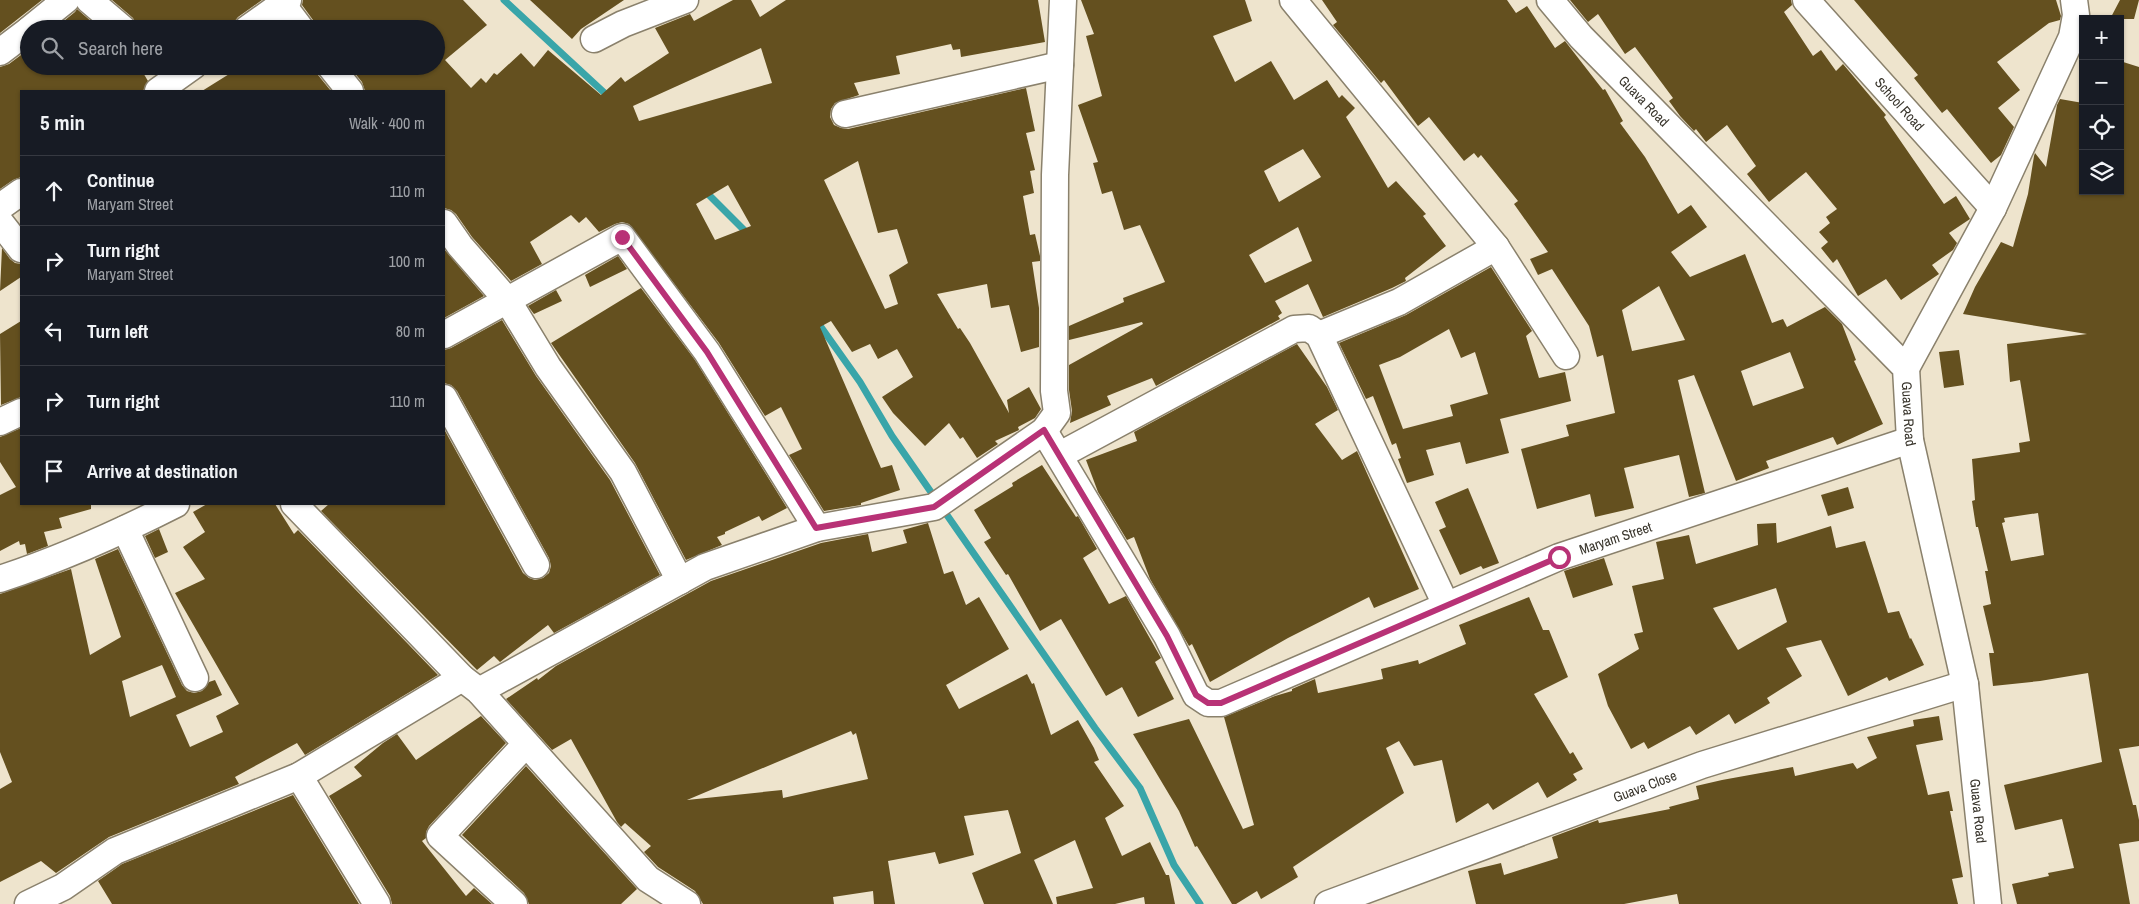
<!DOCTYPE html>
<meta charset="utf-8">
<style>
:root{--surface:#171b24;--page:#20242c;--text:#f1f3f6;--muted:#9ea1a6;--line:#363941}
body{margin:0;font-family:"Archivo Narrow",sans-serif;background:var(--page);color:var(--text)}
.controls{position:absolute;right:15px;top:15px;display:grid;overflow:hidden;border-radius:0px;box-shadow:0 1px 4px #0004}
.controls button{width:45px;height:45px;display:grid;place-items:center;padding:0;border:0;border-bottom:1px solid var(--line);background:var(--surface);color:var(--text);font:25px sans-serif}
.stop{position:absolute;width:15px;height:15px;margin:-11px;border:4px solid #b83276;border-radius:50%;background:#fff}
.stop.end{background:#b83276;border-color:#fff;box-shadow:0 1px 5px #0008}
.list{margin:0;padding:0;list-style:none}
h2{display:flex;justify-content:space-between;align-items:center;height:65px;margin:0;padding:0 20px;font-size:21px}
h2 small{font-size:16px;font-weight:400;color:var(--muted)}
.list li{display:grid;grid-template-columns:32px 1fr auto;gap:15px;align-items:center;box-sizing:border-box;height:70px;padding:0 20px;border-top:1px solid var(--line)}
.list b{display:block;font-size:19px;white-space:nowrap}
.list p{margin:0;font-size:16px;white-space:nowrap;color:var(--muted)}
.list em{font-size:16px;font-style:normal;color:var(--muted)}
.icon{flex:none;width:28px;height:28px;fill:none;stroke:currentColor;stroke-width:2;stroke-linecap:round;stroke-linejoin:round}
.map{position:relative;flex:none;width:2139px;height:904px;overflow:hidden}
.search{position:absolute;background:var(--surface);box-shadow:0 1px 4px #0004;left:20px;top:20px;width:425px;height:55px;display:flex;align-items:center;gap:12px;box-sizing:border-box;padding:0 18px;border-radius:28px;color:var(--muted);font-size:19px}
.panel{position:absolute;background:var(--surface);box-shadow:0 1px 4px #0004;left:20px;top:90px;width:425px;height:415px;border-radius:0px}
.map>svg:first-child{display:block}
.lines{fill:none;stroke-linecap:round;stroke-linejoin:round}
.stream{stroke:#39a5a9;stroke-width:7}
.building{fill:#64501f;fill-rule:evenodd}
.minor-casing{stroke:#8a816c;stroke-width:29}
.minor{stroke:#fff;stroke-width:26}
.route{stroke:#b83276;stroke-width:6}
.labels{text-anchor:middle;stroke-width:5;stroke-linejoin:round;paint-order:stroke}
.street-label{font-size:14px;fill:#38342b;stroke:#fff}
</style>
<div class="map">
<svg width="2139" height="904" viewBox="0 0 2139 904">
<rect width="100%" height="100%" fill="#eee4cd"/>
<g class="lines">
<path class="stream" d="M504,0L610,98
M704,190L749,235
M816,320L860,382L892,436L1095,728L1140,788L1174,865L1200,904"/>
</g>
<path class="building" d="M0,0H42L0,33Z
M112,0H262L238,17L234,22L232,29H223L219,21L206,29H138L133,18Z
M303,0H463L487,25L445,60L471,88L481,78L486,83L494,73L497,75L521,53L534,67L548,50L601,95L621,77L625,82L669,53L655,28L690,14L694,21L733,0H751L760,17L786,0H1038L1045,42L961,57L960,49L953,50L951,44L896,56L900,74L854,83L859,95L835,103L831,109L830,117L834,125L841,128L848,129L1026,88L1035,131L1026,133L1035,170L1030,171L1034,193L1023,196L1030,235L1035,234L1040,256V261L1032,262L1039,308V347L1021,352L1009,305L991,308L987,284L937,294L958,329L960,328L970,343L1009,413L1007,400L1029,387L1041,409L1035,418L1018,427L1019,430L995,441L998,444L977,458L963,437L960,439L949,423L925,446L893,413L882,397L913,377L897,349L878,359L870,344L852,352L831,321L820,327L881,468L892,465L900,490L861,503V505L824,511L789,455L802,449L781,407L765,416L719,343L629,224L622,222L615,224L599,232L586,217L579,223L571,215L530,242L542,264L511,281L472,237L456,214L451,210L444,208V91H365L362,82L349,66H436V29H348L341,20L330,29H316L313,20L302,5ZM761,48L772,83L639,121L633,106ZM858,161L878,233L897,229L908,263L889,275L898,304L885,309L824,180ZM728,185L751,226L715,240L696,204Z
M530,0H624L581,29L572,39Z
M1081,0H1245L1252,21L1213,36L1235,82L1271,61L1294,100L1327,80L1339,98L1342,95L1355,108L1346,117L1388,188L1396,181L1426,214L1423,216L1446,246L1405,278L1406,281L1392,288L1323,317L1308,284L1275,301L1282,313L1278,316L1280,319L1156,386L1152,378L1107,396L1111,405L1070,423L1072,411L1069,390V365L1143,324L1142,322L1069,340V326L1124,302L1123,298L1165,282L1140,225L1124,230L1112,191L1102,194L1093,163L1098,162L1078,105L1102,96L1086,36L1094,34ZM1303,149L1321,177L1279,202L1264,171ZM1298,227L1312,261L1265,283L1249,255Z
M1322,0H1507L1516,13L1527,6L1555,48L1565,41L1603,90L1605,89L1623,121L1620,123L1645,157L1678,214L1691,205L1707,227L1671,252L1690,277L1745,254L1772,323L1783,319L1787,327L1825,307L1842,324L1856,360L1854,361L1883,424L1837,445L1833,437L1766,461L1769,468L1736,481L1694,375L1678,380L1705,493L1689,497L1679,455L1624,468L1634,508L1595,517L1590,494L1537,509L1521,449L1569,436L1566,425L1615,413L1603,355L1597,357L1589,326L1552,269L1538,275L1530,259L1548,252L1514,204L1518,201L1481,155L1478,158L1474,153L1464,161L1429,117L1418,126L1384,80L1381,83L1333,25L1337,22ZM1659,286L1685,340L1632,351L1622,310ZM1790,352L1804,388L1753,406L1741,371Z
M1570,0H1791L1792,5L1784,12L1813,56L1821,50L1836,71L1843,64L1886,115L1884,117L1944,204L1956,196L1970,219L1949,233L1957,243L1953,250L1932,265L1939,274L1901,300L1886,279L1858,296L1837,259L1833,263L1821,248L1828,242L1819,232L1830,223L1826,217L1837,209L1806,172L1769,202L1747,174L1756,166L1727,125L1706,142L1696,129L1694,131L1680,116L1669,101L1673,98L1635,47L1625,54L1598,14L1588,22Z
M1854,0H2056L2061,16L2060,20L2049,23L1997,62L2020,90L1998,108L2014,127L2001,155L1991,163L1947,109L1942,113L1914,78L1918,75Z
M2120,0H2139L2134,19H2110Z
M77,9L100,29H54L75,12Z
M29,49V66H139L148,81L143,91H21V177L13,180L0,189V67L9,64Z
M2120,61L2139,67V746L2119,749L2133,805H2136L2139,820V841L2119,844L2130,904H2017L2012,884L2049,876L2048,873L2074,868L2062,819L2015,830L2004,785L2102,762L2088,673L2040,681L1993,686L1989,653H1994L1983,606L1991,604L1985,571H1988L1978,527H1976L1972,501L1975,500L1972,459L2020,452L2019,443L2030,441L2020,380L2010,382L2007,344L2087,334L1963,314L1975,287L2001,242L2013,247L2028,194L2034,156L2035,153L2046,167L2057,105L2060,99L2083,103V191H2120ZM2038,513L2044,555L2011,561L2002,523L2005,522L2004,518Z
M242,66H315L318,75L331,91H202Z
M2,248L10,259L15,263L21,264V277L0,291Z
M444,249L484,296L444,318Z
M618,256L627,269L590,287L585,275Z
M1491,267L1532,331L1526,336L1539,378L1565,372L1571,401L1500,419L1509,453L1466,464L1460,442L1426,450L1434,475L1407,483L1398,459L1401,458L1396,443L1392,445L1373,396L1366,399L1339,343L1406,315ZM1449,329L1461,358L1475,352L1488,394L1450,405L1453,416L1403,429L1379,365L1400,357Z
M641,288L695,360L787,508L762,521L759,516L725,532V534L717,537L722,545L686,560L635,463L551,343Z
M556,290L562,301L534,314L528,306Z
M502,320L536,376L610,480L660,575L554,633L548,625L500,662L494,656L477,670L321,511L329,504H444V429L523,573L529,578L535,580L543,578L549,573L551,566L549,558L457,391L451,385L444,383V350L451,348Z
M21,321V397L1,405L0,334Z
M1297,344L1327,387L1338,410L1315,424L1342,460L1357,451L1419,589L1374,608L1369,597L1288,638L1210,682L1192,644L1189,646L1150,579L1134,537L1127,540L1098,492L1086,460L1137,441L1134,432Z
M1959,350L1964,385L1944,388L1939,352Z
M21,428V504H91V509L59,518L62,528L44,532L48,546L27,554L25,544L20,545L19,541L0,551V495L16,487L0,462V437Z
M1042,465L1076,517L1078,516L1097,549L1083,558L1109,604L1126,596L1161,658L1155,662L1174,699L1138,717L1122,687L1106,696L1061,619L1040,631L1008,574L1006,575L984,542L991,538L974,510L1013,486L1012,483Z
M1848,487L1854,508L1828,516L1821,495Z
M1468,488L1499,563L1483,569L1481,566L1460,575L1439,530L1446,527L1435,502Z
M207,504H275L294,534L298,530L438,675L305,755L297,743L235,777L239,784L109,837L56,873L41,861L0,882V789L12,782L0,752V594L71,569L90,655L121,637L95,559L118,549L182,685L187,691L194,693L202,691L209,682L215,680L222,695L176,715L190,747L223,732L216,716L239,704L175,593L205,579L183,547L205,532L193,512ZM162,665L176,697L130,717L122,681Z
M928,523L944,574L953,571L966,605L979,597L1009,649L946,685L959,709L1027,674L1032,684L1034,683L1051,735L1078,720L1094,748L1099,760L1094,762L1124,806L1105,818L1122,856L1150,842L1166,875H1169L1175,904H1145L1144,897L1115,904H1057L1056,897L1093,888L1075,840L1034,860L1053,904H984L972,873L1021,853L1008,810L964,816L974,855L939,864L935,852L888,861L895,904H874L873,891L833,897L834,904H703L695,891L658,867L644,852L651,846L625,823L621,827L617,822L571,739L552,750L506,699L537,678L538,680L556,666L711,581L821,543L868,534L872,552L907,543L903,530ZM851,731L853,735L856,733L868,779L783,798L782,790L687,800Z
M1776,523L1777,543L1831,526L1836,548L1865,541L1888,613L1899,611L1910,639L1911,638L1924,665L1889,681L1887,677L1848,696L1821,640L1786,648L1802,676L1767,698L1770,703L1735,724L1729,714L1696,735L1690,726L1648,749L1644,742L1631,749L1608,706L1598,674L1639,649L1634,634L1643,632L1632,586L1664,579L1656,542L1689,535L1696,564L1758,545L1757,524ZM1776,588L1787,622L1738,650L1713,608Z
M159,529L168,552L155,558L145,536Z
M1604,558L1613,585L1573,598L1564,571Z
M1529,597L1543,630H1549L1568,677L1534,694L1570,754L1573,752L1583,769L1573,774L1577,780L1547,798L1538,782L1493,810L1488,803L1456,823L1442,760L1414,766L1399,741L1386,748L1404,793L1293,867L1298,877L1261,899L1257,891L1236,904H1232L1197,846L1195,847L1179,811L1133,734L1189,719L1243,829L1254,825L1224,717L1275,696L1292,691V689L1315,679L1318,693L1383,679L1381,669L1418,660L1419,664L1466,644L1459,625Z
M481,716L506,743L429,826L426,832V838L422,841L466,896L474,888L492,904H392L390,896L329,796L362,776L354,767L383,743L397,734L416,760Z
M1939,716L1943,740L1916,745L1928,795L1949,791L1953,811H1950L1963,877L1952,879L1958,904H1679L1677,894L1624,904H1476L1468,871L1501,863L1504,875L1558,858L1552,837L1598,820L1599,823L1670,809L1669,807L1699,799L1696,786L1722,780L1793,767L1795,776L1853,763L1857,769L1877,758L1867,737L1914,726L1913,720Z
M526,766L637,889L621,904H529L524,893L462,835Z
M293,795L359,904H112L98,881L122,864Z"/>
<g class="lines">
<defs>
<g id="minor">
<path d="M89,0L123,29"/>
<path d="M1293,0L1496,247L1566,356"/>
<path id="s1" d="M1550,0L1581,37L1906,368L1910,440L1965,684L1988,904"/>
<path id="s2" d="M1806,0L1993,208"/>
<path d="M282,4L301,29"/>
<path d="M30,29L66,0"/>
<path d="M247,29L288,0"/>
<path d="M594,39L623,24L685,0"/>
<path d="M0,52L29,30"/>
<path d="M330,66L350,91"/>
<path d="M158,91L193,66"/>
<path d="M845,114L1060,65"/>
<path d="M0,207L21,192"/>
<path d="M0,222L21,249"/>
<path d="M444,223L460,246L508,301L548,367L623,472L680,581"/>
<path d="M444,335L622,237L707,352L817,528"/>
<path d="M1319,335L1399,302L1496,247"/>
<path d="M1906,368L1993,208L2072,37L2076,15L2074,0"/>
<path d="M444,398L536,565"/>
<path d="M0,422L21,412"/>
<path id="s3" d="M1044,431L1167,636L1196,695L1208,703H1221L1559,557L1910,440"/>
<path d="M1060,455L1294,329L1309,328L1319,335L1446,605"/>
<path d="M294,504L462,678L479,691L648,879L687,904"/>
<path d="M125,529L195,678"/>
<path d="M0,579C61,559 119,533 176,504"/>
<path d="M479,691L705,567L817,528L934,507L1044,431L1057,413L1054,391L1055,175L1063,0"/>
<path d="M299,776L377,904"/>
<path d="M28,904L63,887L115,851L299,776L462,678"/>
<path d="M514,904L440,836L526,744"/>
<path id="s4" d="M1328,904L1702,765L1965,684"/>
</g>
</defs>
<use href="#minor" class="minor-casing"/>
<use href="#minor" class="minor"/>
</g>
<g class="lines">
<path class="route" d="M622,237L707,352L816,528L934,507L1044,430L1167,636L1196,695L1208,703H1221L1559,557"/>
</g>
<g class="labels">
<g class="street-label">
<text dy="5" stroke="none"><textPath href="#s1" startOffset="138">Guava Road</textPath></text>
<text dy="5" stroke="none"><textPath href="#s2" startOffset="140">School Road</textPath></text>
<text dy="5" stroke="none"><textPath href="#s1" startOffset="558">Guava Road</textPath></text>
<text dy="5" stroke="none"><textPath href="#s3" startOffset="760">Maryam Street</textPath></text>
<text dy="5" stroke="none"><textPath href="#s4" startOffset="338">Guava Close</textPath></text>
<text dy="5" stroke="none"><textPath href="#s1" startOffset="962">Guava Road</textPath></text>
</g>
</g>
</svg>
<div class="controls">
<button>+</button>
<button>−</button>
<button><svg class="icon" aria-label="locate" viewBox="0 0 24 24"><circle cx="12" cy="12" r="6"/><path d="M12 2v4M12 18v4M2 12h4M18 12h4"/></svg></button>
<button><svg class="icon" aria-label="layers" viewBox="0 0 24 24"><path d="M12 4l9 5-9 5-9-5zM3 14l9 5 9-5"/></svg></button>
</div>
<div class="stop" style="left:1559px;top:557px"></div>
<div class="stop end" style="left:622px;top:237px"></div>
<div class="search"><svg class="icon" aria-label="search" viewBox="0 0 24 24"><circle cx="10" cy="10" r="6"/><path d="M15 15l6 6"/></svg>Search here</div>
<section class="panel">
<h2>5 min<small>Walk · 400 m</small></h2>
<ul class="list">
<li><svg class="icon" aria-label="ahead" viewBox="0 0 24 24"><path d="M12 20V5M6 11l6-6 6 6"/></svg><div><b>Continue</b><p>Maryam Street</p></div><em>110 m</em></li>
<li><svg class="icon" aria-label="right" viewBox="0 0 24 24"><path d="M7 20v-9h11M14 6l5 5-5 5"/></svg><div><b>Turn right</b><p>Maryam Street</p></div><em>100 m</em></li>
<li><svg class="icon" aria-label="left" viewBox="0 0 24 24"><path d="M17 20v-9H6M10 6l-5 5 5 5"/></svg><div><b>Turn left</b></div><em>80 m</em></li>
<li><svg class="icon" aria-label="right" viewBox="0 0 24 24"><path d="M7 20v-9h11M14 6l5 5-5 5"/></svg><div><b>Turn right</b></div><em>110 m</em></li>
<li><svg class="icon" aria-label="arrive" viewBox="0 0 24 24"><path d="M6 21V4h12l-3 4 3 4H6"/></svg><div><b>Arrive at destination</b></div></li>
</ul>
</section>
</div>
